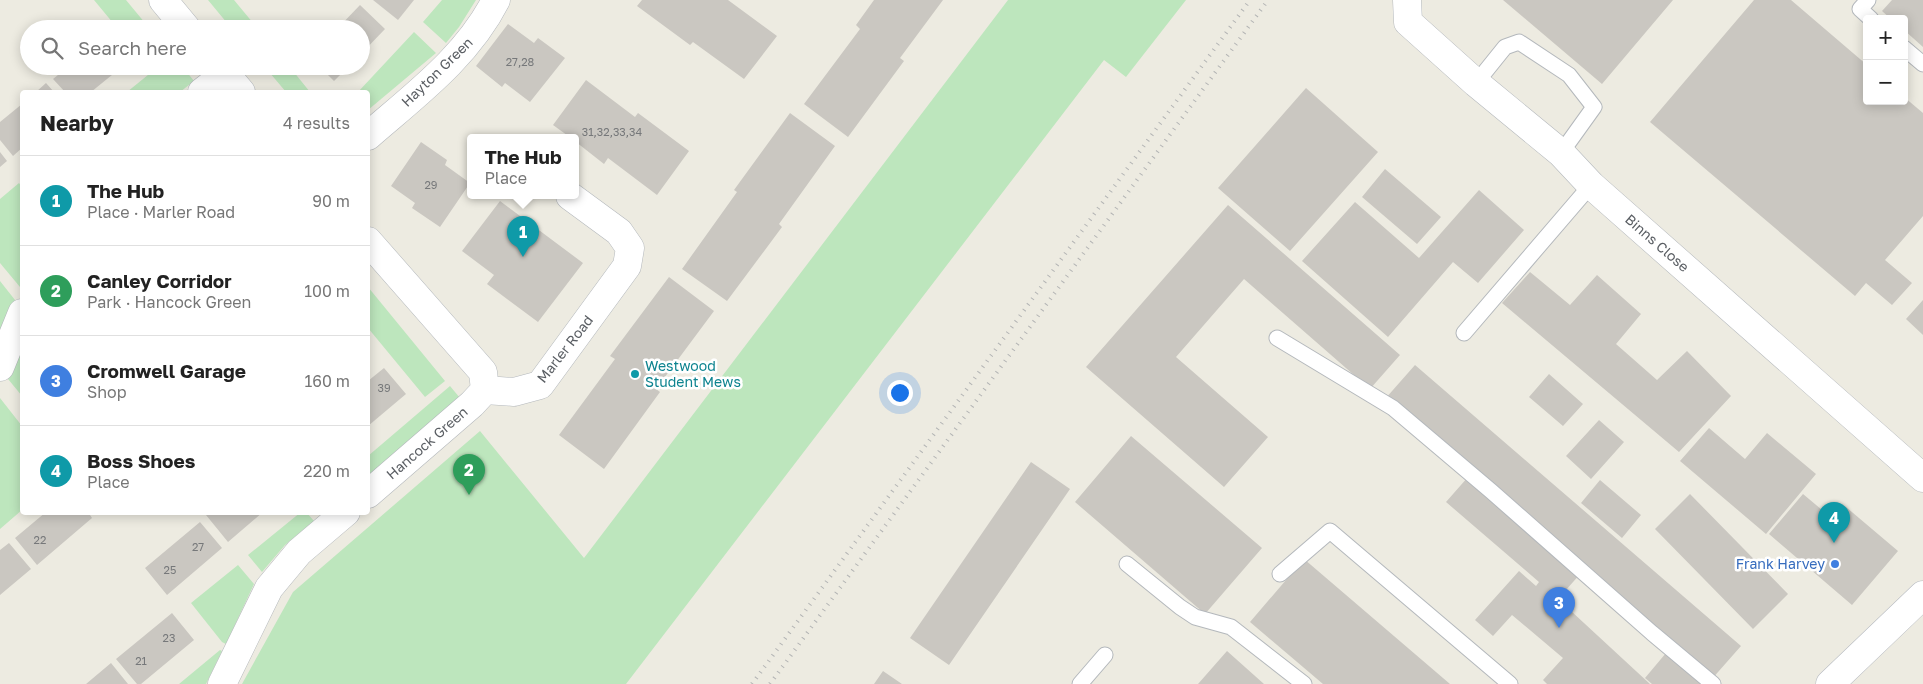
<!DOCTYPE html>
<meta charset="utf-8">
<style>
:root{--surface:#fff;--page:#f2f2f2;--text:#222;--muted:#767676;--line:#e0e0e0;--accent:#ed3627}
body{margin:0;font-family:"Golos Text",sans-serif;background:var(--page);color:var(--text)}
.controls{position:absolute;right:15px;top:15px;display:grid;overflow:hidden;border-radius:5px;box-shadow:0 2px 12px #0003}
.controls button{width:45px;height:45px;display:grid;place-items:center;padding:0;border:0;border-bottom:1px solid var(--line);background:var(--surface);color:var(--text);font:25px sans-serif}
.you{position:absolute;left:899px;top:392px;width:18px;height:18px;margin:-12px;border:4px solid #fff;border-radius:50%;background:#1a73e8;box-shadow:0 0 0 8px #1a73e833}
.badge{display:grid;place-items:center;width:32px;height:32px;border-radius:50%;background:var(--accent);color:#fff;font-size:16px;font-weight:700}
.pin{position:absolute;translate:-50% -41px;filter:drop-shadow(0 1px 2px #0008)}
.pin::after{content:'';position:absolute;top:26px;width:18px;height:15px;background:inherit;clip-path:polygon(0 0,100% 0,50% 100%)}
.popup{position:absolute;left:467px;top:134px;width:112px;height:65px;box-sizing:border-box;display:grid;place-content:center;border-radius:5px;background:var(--surface);filter:drop-shadow(0 1px 4px #0005);font-size:16px;white-space:nowrap;color:var(--muted)}
.popup b{font-size:19px;color:var(--text)}
.popup::after{content:'';position:absolute;left:50%;top:100%;margin-left:-10px;border:10px solid transparent;border-top-color:var(--surface)}
.list{margin:0;padding:0;list-style:none}
h2{display:flex;justify-content:space-between;align-items:center;height:65px;margin:0;padding:0 20px;font-size:21px}
h2 small{font-size:16px;font-weight:400;color:var(--muted)}
.list li{display:grid;grid-template-columns:32px 1fr auto;gap:15px;align-items:center;box-sizing:border-box;height:90px;padding:0 20px;border-top:1px solid var(--line)}
.list b{display:block;font-size:19px;white-space:nowrap}
.list p{margin:0;font-size:16px;white-space:nowrap;color:var(--muted)}
.list em{font-size:16px;font-style:normal;color:var(--muted)}
.icon{flex:none;width:28px;height:28px;fill:none;stroke:currentColor;stroke-width:2;stroke-linecap:round;stroke-linejoin:round}
.map{position:relative;flex:none;width:1923px;height:684px;overflow:hidden}
.search{position:absolute;background:var(--surface);box-shadow:0 2px 12px #0003;left:20px;top:20px;width:350px;height:55px;display:flex;align-items:center;gap:12px;box-sizing:border-box;padding:0 18px;border-radius:28px;color:var(--muted);font-size:19px}
.panel{position:absolute;background:var(--surface);box-shadow:0 2px 12px #0003;left:20px;top:90px;width:350px;height:425px;border-radius:5px}
.map>svg:first-child{display:block}
.green{fill:#bde6bd}
.building{fill:#cac7c1}
.lines{fill:none;stroke-linecap:round;stroke-linejoin:round}
.lane-casing{stroke:#b4b8bc;stroke-width:17}
.street-casing{stroke:#b4b8bc;stroke-width:29}
.secondary-casing{stroke:#b7bbc1;stroke-width:29}
.lane{stroke:#fff;stroke-width:15}
.street{stroke:#fff;stroke-width:28}
.secondary{stroke:#fff;stroke-width:28}
.rail{stroke:#b3b4b4;stroke-width:4;stroke-dasharray:1 6;stroke-linecap:butt}
.culture-dot{fill:#0f9aa8;stroke:#fff;stroke-width:2}
.shop-dot{fill:#3f7fe0;stroke:#fff;stroke-width:2}
.labels{text-anchor:middle;stroke-width:5;stroke-linejoin:round;paint-order:stroke}
.number-label{font-size:11px;fill:#76787a}
.street-label{font-size:14px;fill:#5a5e63;stroke:#fff}
.culture-label{font-size:14px;fill:#0d838f;stroke:#fff;text-anchor:start}
.shop-label{font-size:14px;fill:#366cbe;stroke:#fff;text-anchor:end}
</style>
<div class="map">
<svg width="1923" height="684" viewBox="0 0 1923 684">
<rect width="100%" height="100%" fill="#edebe1"/>
<path class="green" d="M94,0H126L150,29H118Z
M208,0H234L258,29H232Z
M442,0H476L459,27L446,43L423,22Z
M1008,0H1186L1126,77L1104,60L626,684H242L293,592L480,431L584,558Z
M414,32L436,53L368,110V92H358Z
M159,66H182L194,81L180,92H127Z
M264,66H289L310,92H286Z
M19,183L22,187V281L20,287L0,263V199Z
M0,281L15,300L0,332Z
M368,287L445,381L425,397L368,328Z
M22,346V396L8,379Z
M450,386L460,398L368,476V456Z
M0,398L22,426V510L0,529Z
M301,512L307,513L314,521L285,545L262,572L248,555Z
M238,565L254,584L226,644L222,642L191,603Z
M220,650L222,651L206,684H179Z"/>
<path class="building" d="M373,0H414L398,20Z
M642,0H728L777,36L744,79L693,42L690,45L637,6Z
M874,0H943L900,58L904,61L848,137L804,104L860,29L856,25Z
M1503,0H1673L1602,84Z
M1754,0H1791L1867,65V101H1904V97L1923,113V216L1885,260L1912,283L1892,305L1866,283L1855,296L1650,122Z
M1892,0H1923V47L1904,30V19H1891L1882,11Z
M360,5L385,29L361,54V29H337Z
M508,24L534,43L538,38L565,58L530,102L505,83L502,87L476,66Z
M69,66H123L91,92H65L53,79Z
M319,66H349L334,81Z
M586,80L635,117L638,113L689,151L657,195L608,158L604,164L576,142V138H571L553,125Z
M46,83L54,92H36Z
M1306,88L1378,152L1290,251L1218,188Z
M22,104V148L13,156L0,140V122Z
M790,113L835,146L779,224L782,227L727,301L682,269L737,192L734,190Z
M421,142L447,160L445,165L470,183L440,227L412,208L415,203L391,186Z
M0,152L7,161L0,167Z
M1385,169L1441,217L1417,244L1362,197Z
M1479,190L1524,230L1478,283L1453,262L1388,337L1302,261L1355,202L1419,258Z
M500,201L583,263L538,322L487,284L494,275L462,251Z
M1228,205L1400,355L1370,389L1244,279L1176,357L1268,437L1224,487L1086,367Z
M1530,272L1570,305L1597,275L1641,314L1616,344L1657,380L1687,351L1731,396L1679,452L1502,303Z
M669,277L714,311L656,389L660,392L604,469L559,435L615,359L610,356Z
M1923,300V335L1906,319Z
M1415,365L1741,646L1711,680L1385,399Z
M384,368L406,394L368,426V381Z
M1549,374L1583,404L1563,426L1529,397Z
M1599,420L1624,442L1591,479L1566,456Z
M1709,428L1745,459L1767,433L1816,474L1766,534L1680,461Z
M1131,436L1262,548L1205,614L1075,502Z
M1031,462L1070,489L949,665L910,638Z
M1468,477L1581,573L1558,599L1650,684H1547L1543,680L1563,658L1512,615L1493,636L1475,620L1519,571L1536,586L1539,582L1446,502Z
M1600,480L1641,515L1622,538L1581,503Z
M1690,494L1788,594L1753,629L1655,529Z
M1803,494L1834,520L1846,507L1898,551L1852,605L1769,534Z
M46,512H88L92,518L37,565L15,538Z
M209,512H263L228,542L206,515Z
M200,522L222,548L167,595L145,568Z
M9,543L31,569L0,595V550Z
M1304,559L1450,684H1323L1250,622Z
M172,613L194,640L141,684H137L116,659Z
M1227,651L1264,684H1198Z
M1666,653L1703,684H1652L1645,678Z
M111,663L128,684H86Z
M883,671L902,684H874Z"/>
<g class="lines">
<defs>
<path id="lane" d="M1868,0L1860,9L1871,19
M1904,48L1923,64
M1476,83L1505,47L1519,42L1569,75L1594,107L1561,153
M1464,333L1591,185
M1277,338L1393,408L1491,491L1652,633L1713,684
M1127,564L1180,607L1195,617L1231,627L1304,684
M1280,574L1330,531L1510,684
M1080,684L1105,655"/>
<path id="street" d="M163,0L187,29
M1407,0L1408,22L1476,83L1561,153L1591,185L1923,478
M219,66L241,92
M202,92L225,74
M368,136C415,95 467,57 496,0
M368,241L483,372L485,390
M0,367L22,313
M485,390L514,392L540,385L627,266L630,248L619,232L570,196
M368,494L472,404L485,390
M222,684L269,588L299,552L346,512"/>
<path id="secondary" d="M1830,684L1923,595"/>
</defs>
<use href="#lane" class="lane-casing"/>
<use href="#street" class="street-casing"/>
<use href="#secondary" class="secondary-casing"/>
<use href="#lane" class="lane"/>
<use href="#street" class="street"/>
<use href="#secondary" class="secondary"/>
<path class="rail" d="M752,684L1250,0
M770,684L1268,0"/>
</g>
<circle class="culture-dot" cx="635" cy="374" r="5"/>
<circle class="shop-dot" cx="1835" cy="564" r="5"/>
<g class="labels">
<g class="number-label">
<text x="520" y="66">27,28</text>
<text x="612" y="136">31,32,33,34</text>
<text x="431" y="189">29</text>
<text x="384" y="392">39</text>
<text x="40" y="544">22</text>
<text x="198" y="551">27</text>
<text x="170" y="574">25</text>
<text x="169" y="642">23</text>
<text x="141" y="665">21</text>
</g>
<g class="street-label">
<text transform="translate(437 72) rotate(-44)" y="5">Hayton Green</text>
<text transform="translate(1657 243) rotate(41)" y="5">Binns Close</text>
<text transform="translate(565 349) rotate(-52)" y="5">Marler Road</text>
<text transform="translate(427 443) rotate(-41)" y="5">Hancock Green</text>
</g>
<g class="culture-label">
<text x="645" y="371">Westwood<tspan x="645" dy="16">Student Mews</tspan></text>
</g>
<g class="shop-label">
<text x="1825" y="569">Frank Harvey</text>
</g>
</g>
</svg>
<div class="controls">
<button>+</button>
<button>−</button>
</div>
<div class="you"></div>
<div class="pin badge" style="left:523px;top:257px;background:#0f9aa8">1</div>
<div class="popup"><b>The Hub</b>Place</div>
<div class="pin badge" style="left:469px;top:495px;background:#2e9e5b">2</div>
<div class="pin badge" style="left:1559px;top:628px;background:#3f7fe0">3</div>
<div class="pin badge" style="left:1834px;top:543px;background:#0f9aa8">4</div>
<div class="search"><svg class="icon" aria-label="search" viewBox="0 0 24 24"><circle cx="10" cy="10" r="6"/><path d="M15 15l6 6"/></svg>Search here</div>
<section class="panel">
<h2>Nearby<small>4 results</small></h2>
<ul class="list">
<li><span class="badge" style="background:#0f9aa8">1</span><div><b>The Hub</b><p>Place · Marler Road</p></div><em>90 m</em></li>
<li><span class="badge" style="background:#2e9e5b">2</span><div><b>Canley Corridor</b><p>Park · Hancock Green</p></div><em>100 m</em></li>
<li><span class="badge" style="background:#3f7fe0">3</span><div><b>Cromwell Garage</b><p>Shop</p></div><em>160 m</em></li>
<li><span class="badge" style="background:#0f9aa8">4</span><div><b>Boss Shoes</b><p>Place</p></div><em>220 m</em></li>
</ul>
</section>
</div>
